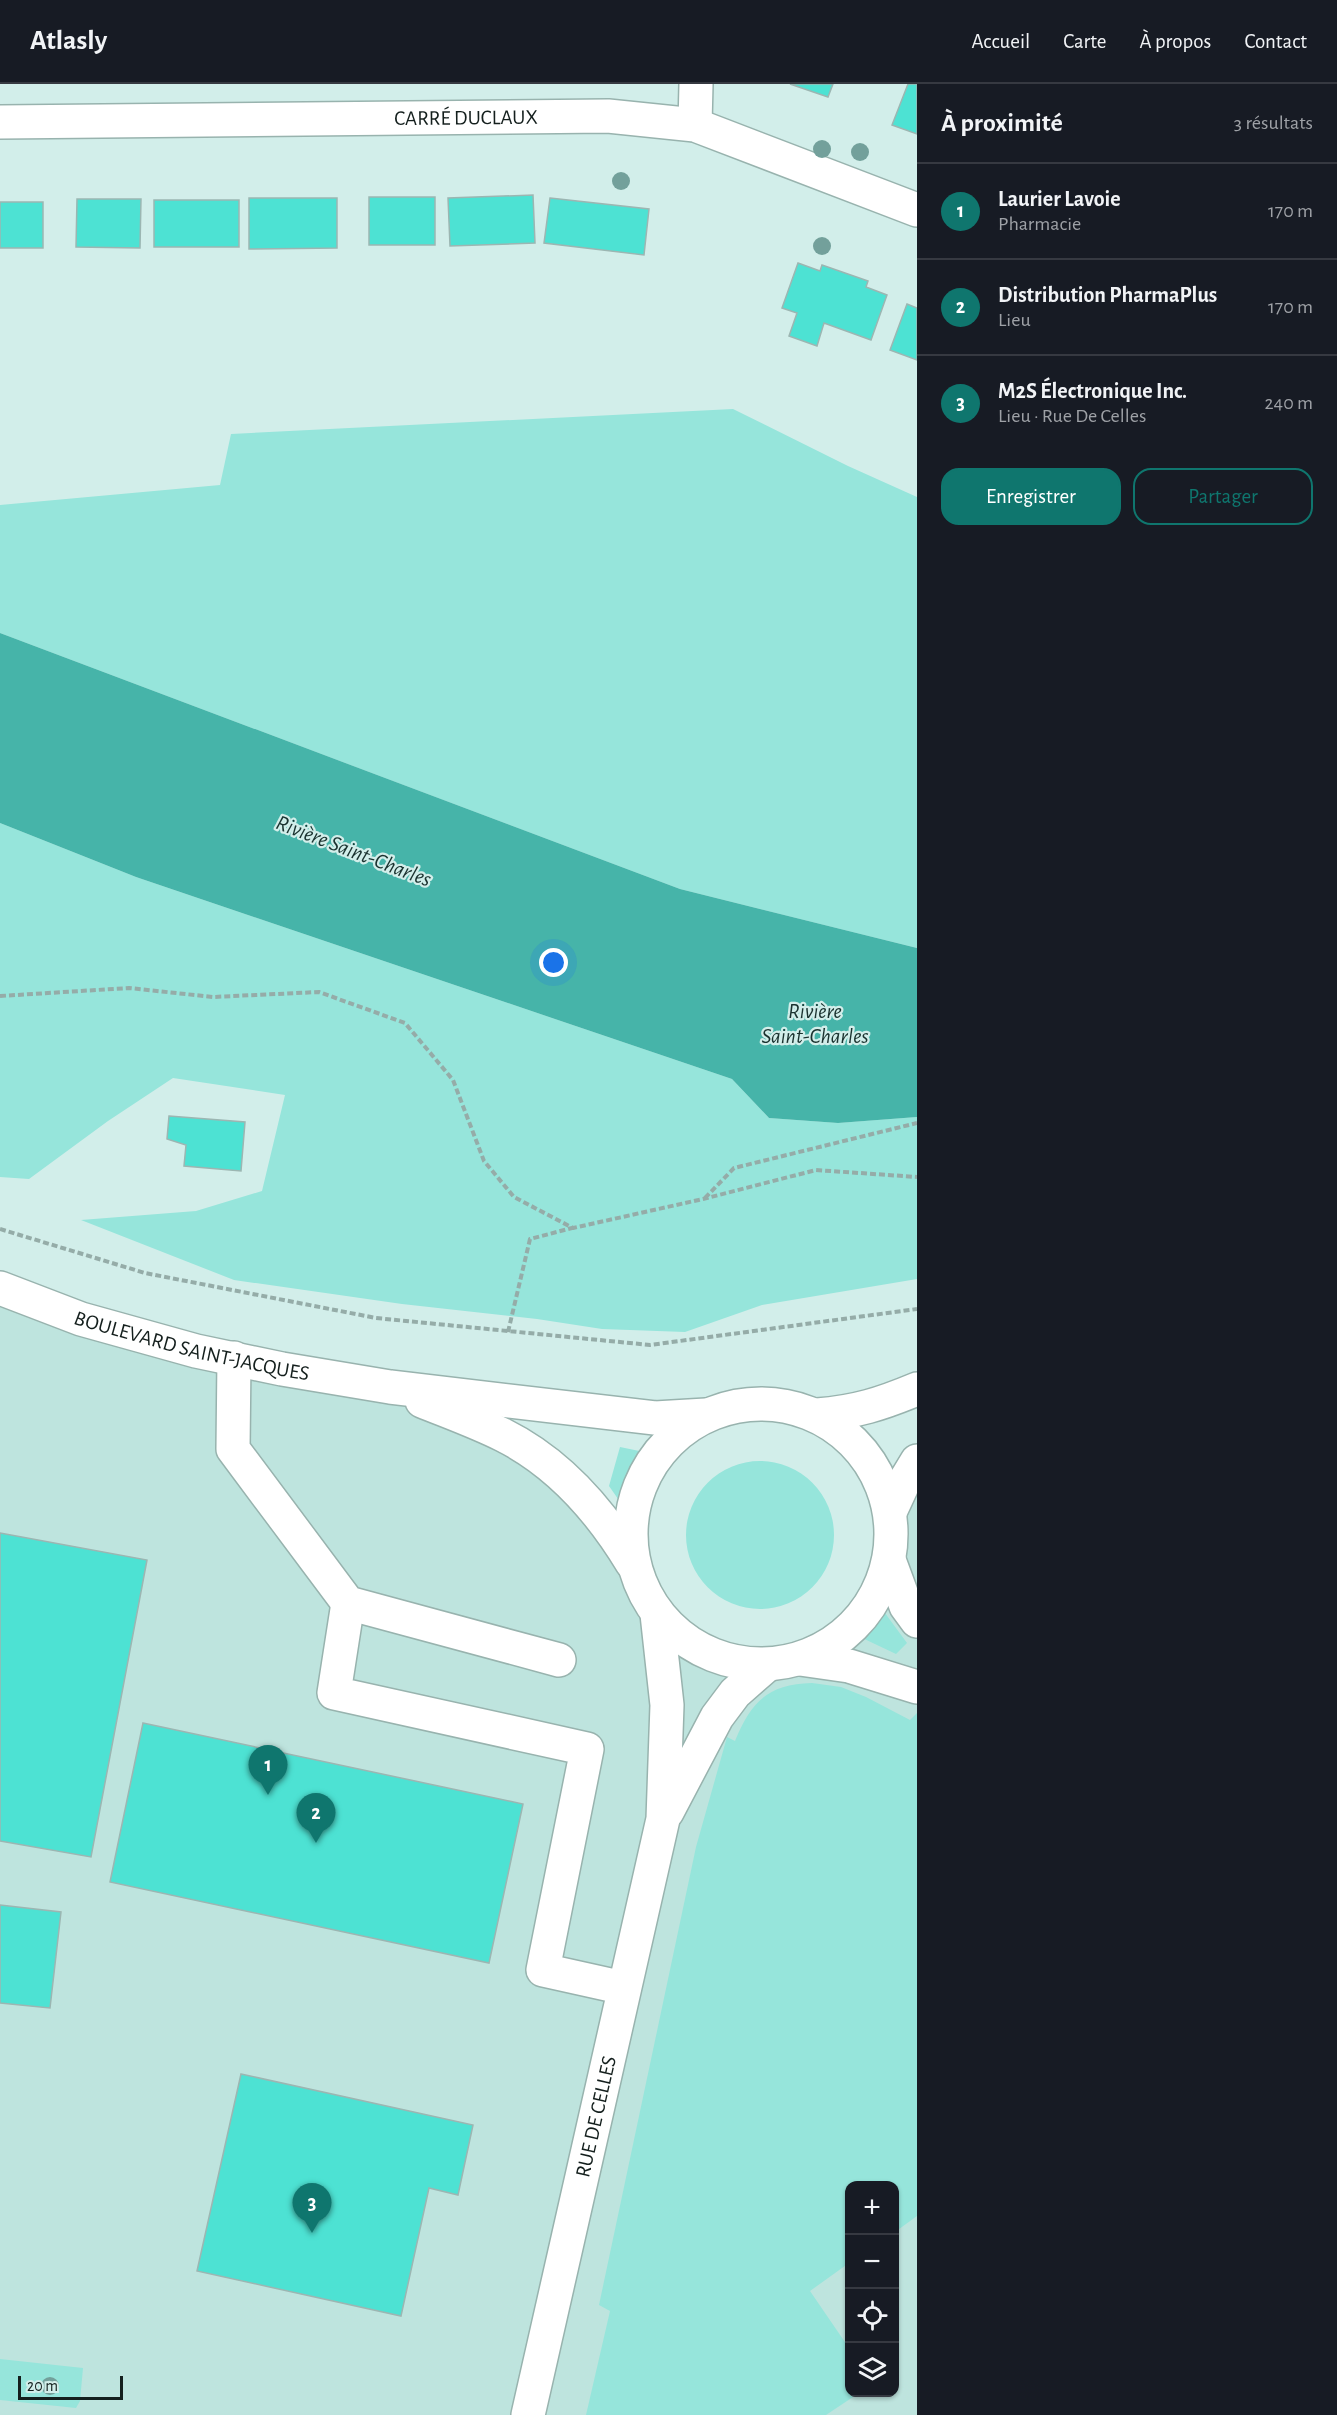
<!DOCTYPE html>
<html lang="fr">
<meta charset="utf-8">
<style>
:root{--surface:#171b24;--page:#242831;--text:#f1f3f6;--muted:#9ea1a6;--line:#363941;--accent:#0f766e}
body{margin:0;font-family:"Alegreya Sans",sans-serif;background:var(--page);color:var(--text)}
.controls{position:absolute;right:18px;bottom:18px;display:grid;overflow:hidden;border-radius:12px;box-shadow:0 2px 4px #0004}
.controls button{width:54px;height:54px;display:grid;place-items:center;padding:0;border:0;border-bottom:2px solid var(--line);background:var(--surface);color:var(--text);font:30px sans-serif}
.scale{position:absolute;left:18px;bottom:15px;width:105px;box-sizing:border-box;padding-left:6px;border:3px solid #141f1d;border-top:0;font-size:16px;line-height:21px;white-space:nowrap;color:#141f1d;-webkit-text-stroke:4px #d2eeea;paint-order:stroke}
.you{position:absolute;left:554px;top:879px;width:21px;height:21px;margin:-15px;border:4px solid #fff;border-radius:50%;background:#1a73e8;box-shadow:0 0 0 9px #1a73e833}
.badge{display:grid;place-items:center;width:39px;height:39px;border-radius:50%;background:var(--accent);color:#fff;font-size:20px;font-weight:700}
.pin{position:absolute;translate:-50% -50px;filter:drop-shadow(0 2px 3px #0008)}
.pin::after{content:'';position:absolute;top:32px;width:21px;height:18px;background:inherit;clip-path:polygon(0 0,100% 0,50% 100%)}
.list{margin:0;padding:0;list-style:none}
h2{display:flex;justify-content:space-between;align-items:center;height:78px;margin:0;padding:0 24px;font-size:26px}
h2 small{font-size:20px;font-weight:400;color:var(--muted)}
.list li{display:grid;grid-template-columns:39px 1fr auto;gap:18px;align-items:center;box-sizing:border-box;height:96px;padding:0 24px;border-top:2px solid var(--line)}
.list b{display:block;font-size:22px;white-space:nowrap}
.list p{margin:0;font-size:20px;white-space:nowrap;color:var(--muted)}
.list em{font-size:20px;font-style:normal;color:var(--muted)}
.actions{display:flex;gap:12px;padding:18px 24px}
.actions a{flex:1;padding:14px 0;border:2px solid var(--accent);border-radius:18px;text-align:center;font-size:21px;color:var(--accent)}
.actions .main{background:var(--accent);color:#fff}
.icon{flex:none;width:33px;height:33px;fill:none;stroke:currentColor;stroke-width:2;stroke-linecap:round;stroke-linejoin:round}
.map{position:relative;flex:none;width:917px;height:2331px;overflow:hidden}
header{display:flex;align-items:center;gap:36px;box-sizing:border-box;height:84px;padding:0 30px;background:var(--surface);border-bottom:2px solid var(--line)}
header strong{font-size:28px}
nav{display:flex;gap:33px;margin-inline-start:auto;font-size:21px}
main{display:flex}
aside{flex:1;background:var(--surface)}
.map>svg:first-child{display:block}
.built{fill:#bee4de;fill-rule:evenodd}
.green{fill:#96e5db}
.water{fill:#46b4a9}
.building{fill:#4de2d3;stroke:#9cb6b2;stroke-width:1.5}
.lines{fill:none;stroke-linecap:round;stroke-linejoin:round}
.minor-casing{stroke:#98b3ae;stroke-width:36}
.major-casing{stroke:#98b3ae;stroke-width:36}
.path{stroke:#95aca8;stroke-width:4;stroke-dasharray:6 3;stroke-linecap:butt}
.minor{stroke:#fff;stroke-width:33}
.major{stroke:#fff;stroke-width:33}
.tree{fill:#73a09b}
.labels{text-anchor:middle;stroke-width:4.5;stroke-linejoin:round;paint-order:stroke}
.street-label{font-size:21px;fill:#141f1d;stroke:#d2eeea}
.water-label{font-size:22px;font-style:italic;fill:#1a322f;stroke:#d2eeea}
</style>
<header>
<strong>Atlasly</strong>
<nav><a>Accueil</a><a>Carte</a><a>À propos</a><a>Contact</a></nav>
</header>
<main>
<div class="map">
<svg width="917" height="2331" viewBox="0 0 917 2331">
<rect width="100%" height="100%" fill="#d2eeea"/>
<path class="built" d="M0,1204L390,1303L504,1352L635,1483L647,1514L657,1530L678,1551L696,1564L717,1574L739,1579H785L827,1563L846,1550L868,1526L880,1506L889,1476L892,1447L890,1428L917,1377V2331H0ZM850,2102H894V2308H850Z"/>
<path class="green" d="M733,325L848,382L917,413V864L680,805L0,549V421L220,401L231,350Z
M0,739L136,793L732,995L769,1034L838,1039L917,1033V1195L762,1221L685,1248L602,1245L537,1235L402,1220L234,1196L81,1136L196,1127L262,1107L285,1011L173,994L108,1037L29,1095L0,1093Z
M620,1363L649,1369L640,1383L623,1422L609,1402Z
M686 1451a74 74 0 1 1 148 0a74 74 0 1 1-148 0Z
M882,1525L907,1559L896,1570L858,1552Z
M812,1599L841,1603L866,1613L910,1636L917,1629V2132L895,2148L894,2102H850L849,2179L810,2207L849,2264L850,2308L859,2309L826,2331H586L610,2227L599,2221L696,1763L727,1653L735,1657C751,1618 768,1600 812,1599Z
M0,2275L83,2284L80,2317L76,2324L0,2316Z"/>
<path class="water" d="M0,549L680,805L917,864V1033L838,1039L769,1034L732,995L136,793L0,739Z"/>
<path class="building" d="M790,0H833L828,13Z
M908,0H917V50L892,41Z
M533,111L535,159L450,162L448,114Z
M369,113H435V161H369Z
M249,114H337V164L249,165Z
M550,114L649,125L644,171L544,159Z
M77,115H141L140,164L76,163Z
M154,116H239V163H154Z
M0,118H43V164H0Z
M798,179L820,187L822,181L868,197L866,203L887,211L871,256L824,239L817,262L789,252L797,229L782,224Z
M907,220L917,224V276L890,266Z
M169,1032L245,1038L241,1087L184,1082L186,1061L167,1055Z
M0,1449L147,1476L91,1773L0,1757Z
M143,1639L523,1720L489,1879L110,1798Z
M0,1821L61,1828L50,1924L0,1919Z
M241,1990L473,2041L458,2111L429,2104L401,2232L197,2187Z"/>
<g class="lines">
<defs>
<g id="minor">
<path id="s1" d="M0,38L608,32L695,41L917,126"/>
<path d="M695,41L696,0"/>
<path d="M234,1274L233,1365L348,1519L559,1576"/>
<path d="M817,1331C856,1328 881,1320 917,1305"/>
<path d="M890,1428L903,1400L917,1377"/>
<path d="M348,1519L334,1609L587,1665L543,1886L624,1904"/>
<path d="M667,1728L717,1633L735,1609L767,1581"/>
<path id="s2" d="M528,2331L663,1735L667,1621L657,1530"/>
</g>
<g id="major">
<path id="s3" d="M0,1204L81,1235L196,1267L282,1285L390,1303L655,1334L706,1331"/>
<path d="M422,1317C449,1328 477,1338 503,1351C559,1379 600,1426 632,1479"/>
<circle cx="761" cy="1450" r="130"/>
<path d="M889,1476L906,1522L917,1537"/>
<path d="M800,1575L849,1582L917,1603"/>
</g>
</defs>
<use href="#minor" class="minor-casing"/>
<use href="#major" class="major-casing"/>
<path class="path" d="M0,912L129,904L213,913L319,908L405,939L453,996L484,1077L514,1113L573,1144L703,1115L816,1086L917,1093
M705,1114L734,1084L917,1039
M0,1145L145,1189L376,1234L650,1261L917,1225
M508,1248L530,1155L572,1144"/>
<use href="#minor" class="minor"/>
<use href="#major" class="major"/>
</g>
<g class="tree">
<circle cx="822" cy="65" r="9"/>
<circle cx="860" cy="68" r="9"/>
<circle cx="621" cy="97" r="9"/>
<circle cx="822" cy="162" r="9"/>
<circle cx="50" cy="2302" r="9"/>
</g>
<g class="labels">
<g class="street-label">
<text dy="7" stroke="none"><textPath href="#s1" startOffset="466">CARRÉ DUCLAUX</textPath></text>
<text dy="7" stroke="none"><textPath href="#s3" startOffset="201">BOULEVARD SAINT-JACQUES</textPath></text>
<text dy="7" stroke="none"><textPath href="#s2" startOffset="306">RUE DE CELLES</textPath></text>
</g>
<g class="water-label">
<text transform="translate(354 766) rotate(21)" y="8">Rivière Saint-Charles</text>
<text x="815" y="934">Rivière<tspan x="815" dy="25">Saint-Charles</tspan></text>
</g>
</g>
</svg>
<div class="controls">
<button>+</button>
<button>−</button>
<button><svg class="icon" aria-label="locate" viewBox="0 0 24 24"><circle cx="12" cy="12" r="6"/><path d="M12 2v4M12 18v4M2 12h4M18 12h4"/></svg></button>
<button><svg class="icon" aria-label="layers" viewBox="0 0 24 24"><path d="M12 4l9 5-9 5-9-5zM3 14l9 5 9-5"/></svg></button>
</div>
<div class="scale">20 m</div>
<div class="you"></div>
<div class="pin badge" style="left:268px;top:1711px">1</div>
<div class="pin badge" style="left:316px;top:1759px">2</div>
<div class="pin badge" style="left:312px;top:2149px">3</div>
</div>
<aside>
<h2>À proximité<small>3 résultats</small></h2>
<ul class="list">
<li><span class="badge">1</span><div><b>Laurier Lavoie</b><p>Pharmacie</p></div><em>170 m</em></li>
<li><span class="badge">2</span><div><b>Distribution PharmaPlus</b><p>Lieu</p></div><em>170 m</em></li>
<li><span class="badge">3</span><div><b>M2S Électronique Inc.</b><p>Lieu · Rue De Celles</p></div><em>240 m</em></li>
</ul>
<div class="actions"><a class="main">Enregistrer</a><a>Partager</a></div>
</aside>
</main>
